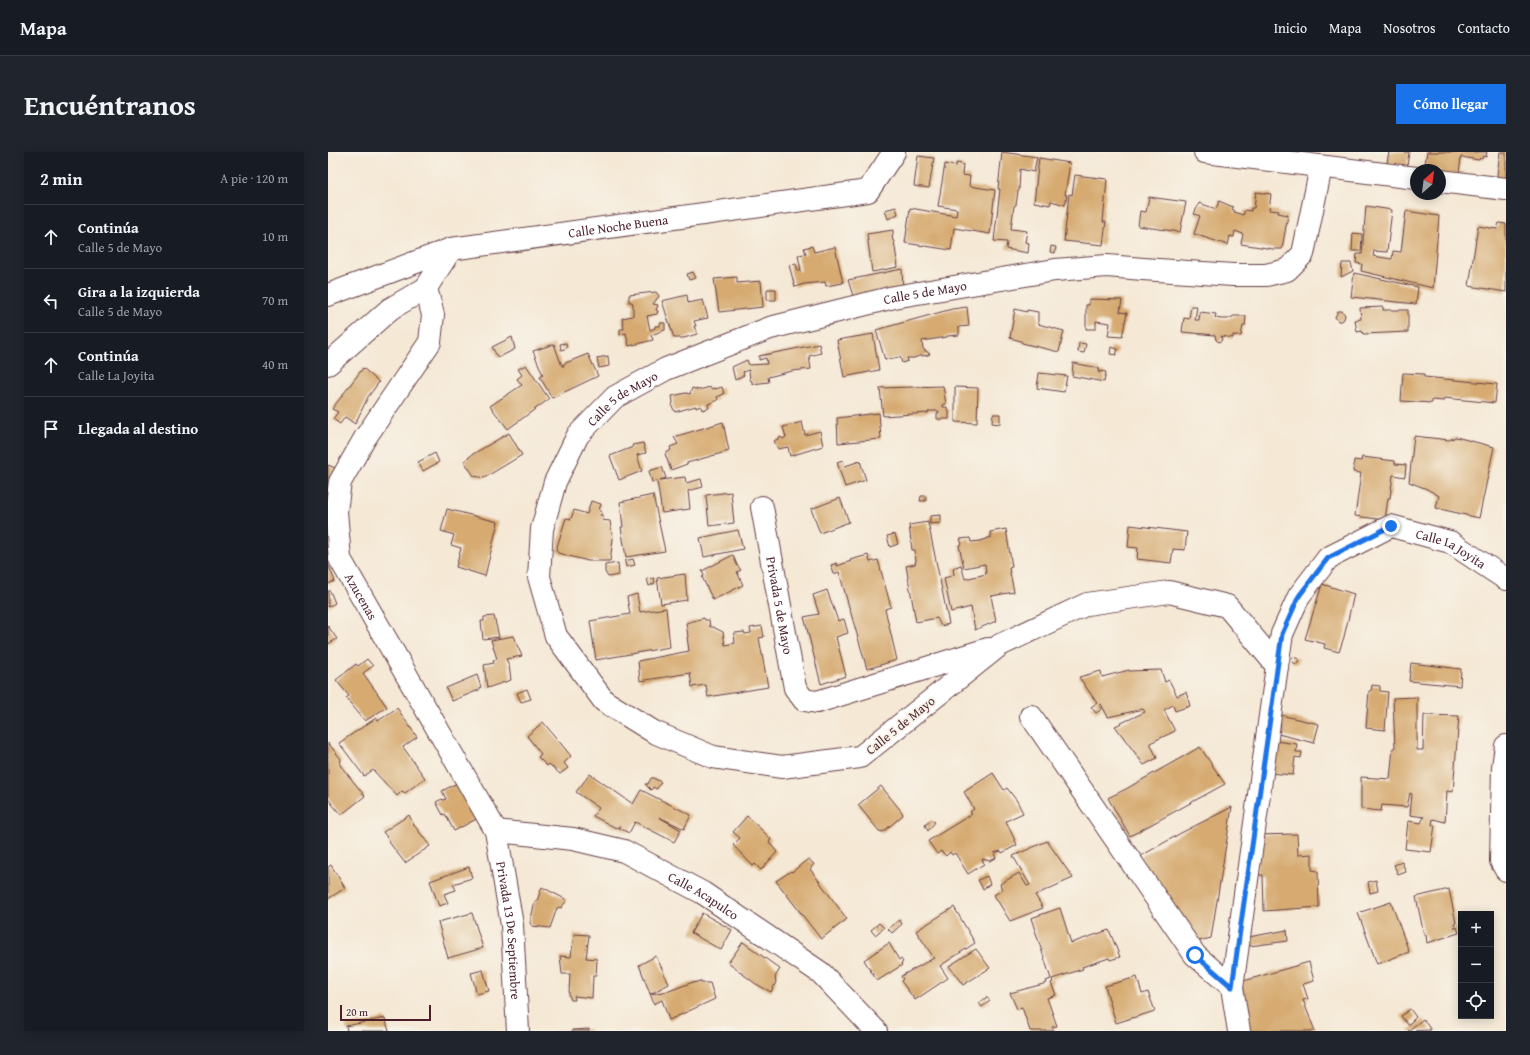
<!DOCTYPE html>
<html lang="es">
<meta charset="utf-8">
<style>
:root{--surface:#171b24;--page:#20242c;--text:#f1f3f6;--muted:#9ea1a6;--line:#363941;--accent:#1a73e8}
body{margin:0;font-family:"Gentium Book Plus",serif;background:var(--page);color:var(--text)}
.controls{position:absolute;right:12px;bottom:12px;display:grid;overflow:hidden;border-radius:0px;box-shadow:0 2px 10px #0003}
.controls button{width:36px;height:36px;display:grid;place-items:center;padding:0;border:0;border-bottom:1px solid var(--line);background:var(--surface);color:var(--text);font:20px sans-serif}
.compass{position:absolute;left:1082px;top:12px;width:36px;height:36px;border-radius:50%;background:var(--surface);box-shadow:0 2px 10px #0003;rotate:28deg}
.scale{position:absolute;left:12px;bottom:10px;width:91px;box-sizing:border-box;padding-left:4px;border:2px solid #4a1f2b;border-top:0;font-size:11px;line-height:14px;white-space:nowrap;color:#4a1f2b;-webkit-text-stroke:3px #f7f3e8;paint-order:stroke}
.stop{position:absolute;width:12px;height:12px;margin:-9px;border:3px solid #1a73e8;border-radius:50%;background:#fff}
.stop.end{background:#1a73e8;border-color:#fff;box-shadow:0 1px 4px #0008}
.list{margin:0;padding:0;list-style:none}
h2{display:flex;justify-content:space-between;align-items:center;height:52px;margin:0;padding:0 16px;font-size:17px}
h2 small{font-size:13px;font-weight:400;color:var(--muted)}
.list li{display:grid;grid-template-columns:26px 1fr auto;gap:12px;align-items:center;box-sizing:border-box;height:64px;padding:0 16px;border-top:1px solid var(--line)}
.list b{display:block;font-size:15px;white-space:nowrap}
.list p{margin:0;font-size:13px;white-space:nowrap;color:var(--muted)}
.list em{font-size:13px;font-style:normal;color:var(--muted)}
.icon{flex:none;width:22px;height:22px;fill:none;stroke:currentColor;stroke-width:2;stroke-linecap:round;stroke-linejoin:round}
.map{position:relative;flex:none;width:1178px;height:879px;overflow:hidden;border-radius:0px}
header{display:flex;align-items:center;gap:24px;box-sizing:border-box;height:56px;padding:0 20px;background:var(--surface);border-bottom:1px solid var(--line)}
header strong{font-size:19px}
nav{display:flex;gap:22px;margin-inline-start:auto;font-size:14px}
.intro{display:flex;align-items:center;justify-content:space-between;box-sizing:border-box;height:96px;padding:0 24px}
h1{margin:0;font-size:28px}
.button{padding:10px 18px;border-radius:0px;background:var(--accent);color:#fff;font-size:14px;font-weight:700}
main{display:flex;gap:24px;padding:0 24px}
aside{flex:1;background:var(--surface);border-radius:0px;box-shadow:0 2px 10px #0003}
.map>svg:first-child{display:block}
.building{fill:#d6aa71}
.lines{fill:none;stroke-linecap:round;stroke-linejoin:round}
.minor-casing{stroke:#643d44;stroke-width:24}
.tertiary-casing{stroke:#643d44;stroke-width:24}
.minor{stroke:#fff;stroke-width:22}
.tertiary{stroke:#fff;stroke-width:22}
.route{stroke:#1a73e8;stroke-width:5}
.labels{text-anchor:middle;stroke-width:4;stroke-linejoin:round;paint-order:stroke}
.street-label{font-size:13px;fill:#4a1f2b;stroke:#f7f3e8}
</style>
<header>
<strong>Mapa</strong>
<nav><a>Inicio</a><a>Mapa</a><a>Nosotros</a><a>Contacto</a></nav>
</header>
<div class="intro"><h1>Encuéntranos</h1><a class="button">Cómo llegar</a></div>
<main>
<aside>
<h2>2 min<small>A pie · 120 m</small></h2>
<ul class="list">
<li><svg class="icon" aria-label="ahead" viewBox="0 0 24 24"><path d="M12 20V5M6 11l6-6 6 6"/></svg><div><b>Continúa</b><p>Calle 5 de Mayo</p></div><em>10 m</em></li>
<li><svg class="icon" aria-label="left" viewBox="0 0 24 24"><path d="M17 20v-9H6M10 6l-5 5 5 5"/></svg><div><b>Gira a la izquierda</b><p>Calle 5 de Mayo</p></div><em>70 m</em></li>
<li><svg class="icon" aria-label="ahead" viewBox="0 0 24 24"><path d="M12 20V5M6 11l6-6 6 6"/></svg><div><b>Continúa</b><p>Calle La Joyita</p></div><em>40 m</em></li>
<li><svg class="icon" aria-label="arrive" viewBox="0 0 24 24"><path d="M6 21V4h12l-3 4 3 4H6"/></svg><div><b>Llegada al destino</b></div></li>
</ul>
</aside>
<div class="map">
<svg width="1178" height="879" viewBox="0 0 1178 879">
<rect width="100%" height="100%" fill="#f7f3e8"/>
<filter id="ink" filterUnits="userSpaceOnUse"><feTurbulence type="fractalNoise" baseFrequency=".025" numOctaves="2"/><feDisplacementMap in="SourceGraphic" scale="8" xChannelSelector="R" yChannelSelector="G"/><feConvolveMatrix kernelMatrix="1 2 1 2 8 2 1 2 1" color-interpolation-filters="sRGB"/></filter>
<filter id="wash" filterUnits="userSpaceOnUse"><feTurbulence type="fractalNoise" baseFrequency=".012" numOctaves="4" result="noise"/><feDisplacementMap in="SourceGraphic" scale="16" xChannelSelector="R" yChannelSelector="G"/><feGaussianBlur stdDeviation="0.9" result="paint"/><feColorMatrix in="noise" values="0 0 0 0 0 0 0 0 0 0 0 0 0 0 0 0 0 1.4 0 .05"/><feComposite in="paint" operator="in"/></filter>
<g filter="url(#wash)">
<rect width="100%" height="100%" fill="#f5e8d5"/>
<g id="blocks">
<path class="building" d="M674,0L709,5L706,20L692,17L691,39H690L688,53L686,54L683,77L699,79L697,90L701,91L700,101L678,97L679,90L666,89L672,37H670Z
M1061,0H1081L1079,14L1059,11Z
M1099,0H1159L1158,5L1155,4L1154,7L1152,6L1151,8L1133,5L1131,22L1112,23V18H1096Z
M1172,0H1178V32L1168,31Z
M590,4L606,6L601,36L586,34Z
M711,6L742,11L737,43H739L737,53L723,49L722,53L706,50Z
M628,11L635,12L634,23L642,24L641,34L667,38L662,82L626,76L623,98L577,91L582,56L628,64L629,57L610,54L617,12L628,14Z
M747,23L779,27L775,70H778L775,93L736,89L741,42L744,43Z
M928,40L943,42L941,58L951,59L950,61L960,63L954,97H945L913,92L915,82L907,79L906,85L902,84L900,93L866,82L872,64L866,62L871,51L888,57L891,49L905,55L904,57L906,58V60L915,63L917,58L923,59V56H926Z
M821,45L858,50L852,80L810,74L812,59L818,60Z
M1038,54L1064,58L1059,100L1046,99L1045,104L1064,107L1065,99L1073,100L1078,59L1111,64L1105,136L1033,119L1034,112L1028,111L1029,102H1034Z
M568,55L570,62L560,67L557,58Z
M1171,71L1178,72V140L1141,134L1150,74L1169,77Z
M565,78V84H564L565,89H566L570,115L544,120L539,82Z
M1025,81L1034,82L1033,99H1024Z
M484,94L486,100L507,95L515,131L498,134L497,130L476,132L467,135L461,113L468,112L470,119H473L470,103L478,102L476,96Z
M723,94L728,95L727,101L722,100Z
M1014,111H1023L1025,119L1013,125Z
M574,117L575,138L526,147L520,128Z
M365,120L368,126L361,128L359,122Z
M1026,121L1090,135L1088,152L1023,145Z
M409,125V131L433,129L435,155L391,160L386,127Z
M439,137H448V148H439Z
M328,140L331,144L325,152L330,153L328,158L330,159L329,162L319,164L322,178L327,176V174H332V171H337V178L323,183L325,188L301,194L298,181L292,183V177H296L294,166L305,164V153L304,150H301V143Z
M359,143L360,151L375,148L380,166L366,169L368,174H366L369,182L356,186H346L334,149Z
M761,147L794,148L792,160L799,161L794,185L780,184L782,171L768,169V177H758V153H761Z
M863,154H869L867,168H871L872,160L888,162L887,166L894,167H900L906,164H918L917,174H915L913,184L905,183V186L893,184L894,188L891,190L888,188L887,183L854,180L856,166L861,167Z
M639,155L641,174L631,175V183L619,184V185L594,189L595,197L602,202L600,203L594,204V203L586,206H579L580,209L574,211L572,205L557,208L548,178L624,157Z
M1055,155V158H1080V180L1035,182L1034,179L1029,180L1027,168L1033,167L1032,156Z
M687,157L699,160V158L710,160V172L736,179L731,200L694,191L693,189L682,186Z
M1010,159H1014L1017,163L1016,167L1014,169H1010L1007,165Z
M545,182L551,218L516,225L509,188Z
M184,185L187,197L170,206L164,195Z
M238,191L239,196L233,198L232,192Z
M751,191L758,192L756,201L750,200Z
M226,192L234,214H236L235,212L260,202L270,224L224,246L212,225L215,223L205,199Z
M491,192L493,201L481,204L483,217L464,219L440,225L441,230L424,232V229L422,228L421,218L415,220L416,223L407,228L404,215L419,208L421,213L439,212L438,206L431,208V204Z
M783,195L790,197L788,203L782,202Z
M280,204L281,214L271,216L269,206Z
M745,211L771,216L770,220L772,221V219L778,220L776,230L744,224Z
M198,213L221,247L180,277L162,254L194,233L189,227L194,223L190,217Z
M35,216L51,230L40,245L27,272L17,265L12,272L5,267L10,260L4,257Z
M711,221L739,224L736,240L709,236Z
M1075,221L1096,222V225L1169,232L1167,251L1116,246V249L1104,248V251L1073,249Z
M615,234L618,252H615V255H619V258H621V267H609V261H611V259H601L600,261L555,264L552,236Z
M382,235L383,237L387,236V237L394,235L396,242L389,245L390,248L380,252L381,256L374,258L373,254L368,256V254L347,260L344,254L345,250L344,244L358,241L362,242L364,236L371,238Z
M627,235L650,236L649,271L627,270Z
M551,261L553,287L510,291L509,266Z
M665,262H672V272L664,271Z
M395,270L401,299L359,311V312L343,318L337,302L343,298L342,295L350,292L346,285Z
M474,270L477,283L492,279L495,294L462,304L460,295L450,297L446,289L453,285L455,287L458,285L455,275Z
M181,281L194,303L156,326L146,324L136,309L145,302Z
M1086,284L1121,288L1128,285L1166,295L1151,366L1108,356L1111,344L1099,337L1081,330Z
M315,291L318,301L309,303L314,319L291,328L282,304L305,295L304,293Z
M107,301L111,310L95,319L90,310Z
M1034,305L1067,309V312L1078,313L1077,325L1065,323L1062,346H1060L1057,368L1027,364L1033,321L1025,320L1026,308L1033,309Z
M515,308L517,314L532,309L538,328L517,335L509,310Z
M0,313L10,317L0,340Z
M334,315L338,326L332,328L357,325L358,331L373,327L375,335L360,339L362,357L334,361L329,329L324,330L321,319Z
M403,340L406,371L381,374L378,343Z
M325,343L337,399L298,405L293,375H295L292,350Z
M593,344H598V349H592Z
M512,346L521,370L492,381L483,357Z
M263,349L273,352L271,358L274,361L272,363L276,364L274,368L282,369L285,387L282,409H260L230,401L228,398L238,366L243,367L246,358L259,362Z
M119,357L170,370L157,424L128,415L133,396L123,393L126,383L113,379Z
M613,363V371L602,372V364Z
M600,370L621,472L613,474L609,466L588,470L578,414L587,412L588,409L587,398H584L581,373Z
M802,373L859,380L857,398L845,397L843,411L809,407L810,396L800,395Z
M678,377L684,415L681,416L686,440L663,444L668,469L647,478L643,455L623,460L616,426L626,423L625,416L633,413L637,427L658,422L657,412L636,416L631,393L634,392L632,387L642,386L643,390L652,389L663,385L662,380Z
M410,378L415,397L376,405L372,386Z
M567,382L570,392L562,395L559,384Z
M405,403L409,413L413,418L409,420L415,433L385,448L374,425L376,424L374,419Z
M540,403L542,410L550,408L563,455L557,457L569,508L539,517L511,420L506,422L503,413L509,411V414L523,409L522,408Z
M305,407L307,413L298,415L297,409Z
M290,411L291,423L280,425L277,420V413Z
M0,412L7,429L0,432Z
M357,422L359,448L333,452L329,426Z
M326,426L327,431L321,434L319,427Z
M994,432L1026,442L1016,485L1011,500L996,496L997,492L977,487Z
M499,438L510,469L516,467L520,481L508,485L518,524L493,532L476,465L491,462L485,443Z
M0,439H2L7,451L0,455Z
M309,442L312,460L338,456L342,495L268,508L262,469L302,462L299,445Z
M166,464L171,485L155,487L153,469H156V465Z
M376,466L377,468H381L382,475H385L395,480L397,493L407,491L406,482L407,481L416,480L417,482L423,481L422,476L434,474L436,485L431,486L440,535L380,545L378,533L364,535L362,521L312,529L310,509L361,499L359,485H360L358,471Z
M0,474L9,487L0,492Z
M185,484L194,504L178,507L181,513L183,528L159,536L156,513L166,511L165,509L169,507L163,488Z
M965,505L971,507L969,512L964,510Z
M39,507L45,514L35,521L59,555L37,569L18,546L21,544L8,528L28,512L30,514Z
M1083,511L1133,517L1132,534L1081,529Z
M801,518V519L833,518L837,530L841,528L849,544L858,540L862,554L847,559L845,553L836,558L847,579L822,591L829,606L816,613L787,574L817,560L815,557L780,565L773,552L771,553L774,557L768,561L763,555L769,551L751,525L773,519L774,525Z
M149,523L153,535L151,538L124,549L118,536Z
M1044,533L1052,534V539L1060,540L1057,578L1038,576L1041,539H1043Z
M199,537L203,547L193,550L189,541Z
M1089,545V598H1095L1096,563L1131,564L1125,640L1119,639L1117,670L1105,667L1104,673H1107L1103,700L1077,697L1080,669L1093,671L1096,665L1082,663L1084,642L1082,641L1079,655L1054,653L1053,659L1033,657V625L1062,627L1065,596H1067L1065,546Z
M69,556L89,585L75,595L97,626L77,641L74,639L69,644L45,618L36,624L11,591L48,566L50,569Z
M948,562L991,572L986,591L950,582L953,572L946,570Z
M215,570L243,604L236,611L240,616L232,622L221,612L219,614L210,605L213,602L199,584Z
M947,589L969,592L968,600H974L973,606L967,605L965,623L940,621Z
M0,591L13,607L12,613L37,644L13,663L0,647Z
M872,595L897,632L802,684L780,646L798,637Z
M665,621L676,638L679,636L689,649L695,661L678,669L689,693L674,701L673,699L666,701L668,706L662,709L654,707L656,712L640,722L627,701L624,703L622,700L618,704L613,699L609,702L600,689L644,662L642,660L646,657L636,640Z
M262,622L305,652L313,638L363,663L356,677L331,665L353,678L346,690L307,670L301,681L291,676L292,674L288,676L265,664L271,656L248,640Z
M323,626H325L333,630L329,637L325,635L323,638L317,632H320Z
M133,629L152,665L126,679L117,662L115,663L108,650L114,647L115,648L118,647L114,639Z
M553,634L574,660L575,663L555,680L551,679L530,653Z
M904,655L883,786L871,789L836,744L821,722L813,704L853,681Z
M81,663L86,673L102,694L77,711L61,690L62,689L55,680Z
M419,664L443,687L441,690L449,700L433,718L427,712L425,714L405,693L412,686L405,680Z
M603,668L607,670L600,679L597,673Z
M969,682L970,703L984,702V718L990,719L991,755L936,759L935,723H929L928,683Z
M719,689L745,726L707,743L715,756L682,769L666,743L674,738L672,732L691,721L699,734L702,733L685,704Z
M480,707L486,712L482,717L519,767L493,787L448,729L463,719L464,720Z
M1074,710L1078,720L1070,723L1066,713Z
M3,713L17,736L0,747V715Z
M141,715L144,726L125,732L128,738L116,742L120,751L111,754L102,729Z
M659,724L662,732L655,737L650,728Z
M1048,728L1050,739L1042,741L1040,730Z
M214,735L239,748L233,756L231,755L229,756L222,776L204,774L202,771L207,749H209Z
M1121,737L1128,771H1126L1127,776L1129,775L1131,781L1099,791L1098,783H1096L1088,745Z
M1063,750L1081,800L1049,812L1030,761Z
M626,755L647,791L612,814L620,826L587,848L573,829L575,827L573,824L606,806L588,779Z
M732,756L743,791L781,778L792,805L782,808L781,806L754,815L755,817L724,827L725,830L723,831L728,843L719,846L729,874L724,875L726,879H702L694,855L689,857L682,841L719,831L718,829L723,827L703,766Z
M144,761L155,796L120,806L110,770Z
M374,761L404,778L393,798L363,781Z
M571,768L574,772L564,781L560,777Z
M551,771L556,776L547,783L543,778Z
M959,778L960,789L914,795L915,786Z
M246,782L261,783L258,806L269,807L268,824H265L264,846L246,844L247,848H243L241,843L242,822H234L232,804L243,805Z
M415,790L452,817L447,825L448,830L443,840L428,832L400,811Z
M561,791L571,808L573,807L575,810L573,812L574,813L549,829L536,808Z
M648,797L662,816L635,833L621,814Z
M328,804L341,832L322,842L341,839L365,830V831L372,829L373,831H382L387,847L341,868L334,848L326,852L311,813Z
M981,810L986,829L975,832L980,847L975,848L987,879H918L912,830Z
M155,818L161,839L149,842L143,821Z
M809,825L814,842L820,840L827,859L788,871L777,834Z
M659,845L662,849L654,855L651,851Z
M1082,857L1088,865L1080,873L1073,864Z
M57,866L61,879H19L18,874Z
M1095,867L1103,878L1080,879Z
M261,877V879H244V878Z"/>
</g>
</g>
<g filter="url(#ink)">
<use href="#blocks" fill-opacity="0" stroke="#643d44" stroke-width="1"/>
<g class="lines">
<defs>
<g id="minor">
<path d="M877,0L1088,26"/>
<path d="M1112,29L1178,37"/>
<path id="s1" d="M98,136L105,163L102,190L37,286L12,330L8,359L12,407L168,679L184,773L190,879"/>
<path id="s2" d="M0,143L123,97L540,39L566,0"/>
<path d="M0,212L62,157L98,136L123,97"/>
<path id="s3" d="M434,355L467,536L476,548L489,550L660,497"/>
<path id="s4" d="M949,514L899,454L841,440L759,452L672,493L532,605L454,615L385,605L326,580L276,549L228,484L211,425L214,377L227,330L250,283L287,245L338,217L442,176L566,145L727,118L779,114L815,117L905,123H938L959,118L975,102L993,15"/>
<path id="s5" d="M949,514L954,482L971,444L1000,406L1063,374L1122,390L1178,427"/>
<path d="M703,564L867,803L904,835"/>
<path d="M1178,594L1175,615L1173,709L1178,718"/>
<path id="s6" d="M168,679L245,687L296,699L375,741L493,821L548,879"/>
</g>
<path id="tertiary" d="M911,879L904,835L949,514"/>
</defs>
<use href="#minor" class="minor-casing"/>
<use href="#tertiary" class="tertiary-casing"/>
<use href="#minor" class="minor"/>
<use href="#tertiary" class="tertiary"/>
</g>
</g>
<g class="lines" filter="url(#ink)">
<path class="route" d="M867,803L904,835L954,482L971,444L1000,406L1063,374"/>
</g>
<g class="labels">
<g class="street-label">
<text dy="5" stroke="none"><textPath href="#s2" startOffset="300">Calle Noche Buena</textPath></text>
<text dy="5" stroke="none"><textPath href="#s4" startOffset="1441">Calle 5 de Mayo</textPath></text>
<text dy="5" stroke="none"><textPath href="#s4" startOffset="1117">Calle 5 de Mayo</textPath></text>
<text dy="5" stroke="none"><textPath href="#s5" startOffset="257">Calle La Joyita</textPath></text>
<text dy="5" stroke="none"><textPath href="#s1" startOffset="342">Azucenas</textPath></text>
<text dy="5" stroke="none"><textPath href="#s3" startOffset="100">Privada 5 de Mayo</textPath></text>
<text transform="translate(572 573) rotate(-39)" y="5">Calle 5 de Mayo</text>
<text dy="5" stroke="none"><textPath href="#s6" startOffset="221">Calle Acapulco</textPath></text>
<text dy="5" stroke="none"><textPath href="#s1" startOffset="713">Privada 13 De Septiembre</textPath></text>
</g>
</g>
</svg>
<div class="controls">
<button>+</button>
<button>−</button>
<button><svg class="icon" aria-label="locate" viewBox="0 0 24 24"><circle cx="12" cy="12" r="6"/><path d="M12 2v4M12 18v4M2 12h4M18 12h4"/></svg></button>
</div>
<svg class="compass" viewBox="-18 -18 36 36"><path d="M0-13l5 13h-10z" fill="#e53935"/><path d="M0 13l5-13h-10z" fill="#9ea1a6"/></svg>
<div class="scale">20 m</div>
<div class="stop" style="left:867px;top:803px"></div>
<div class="stop end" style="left:1063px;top:374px"></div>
</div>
</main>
